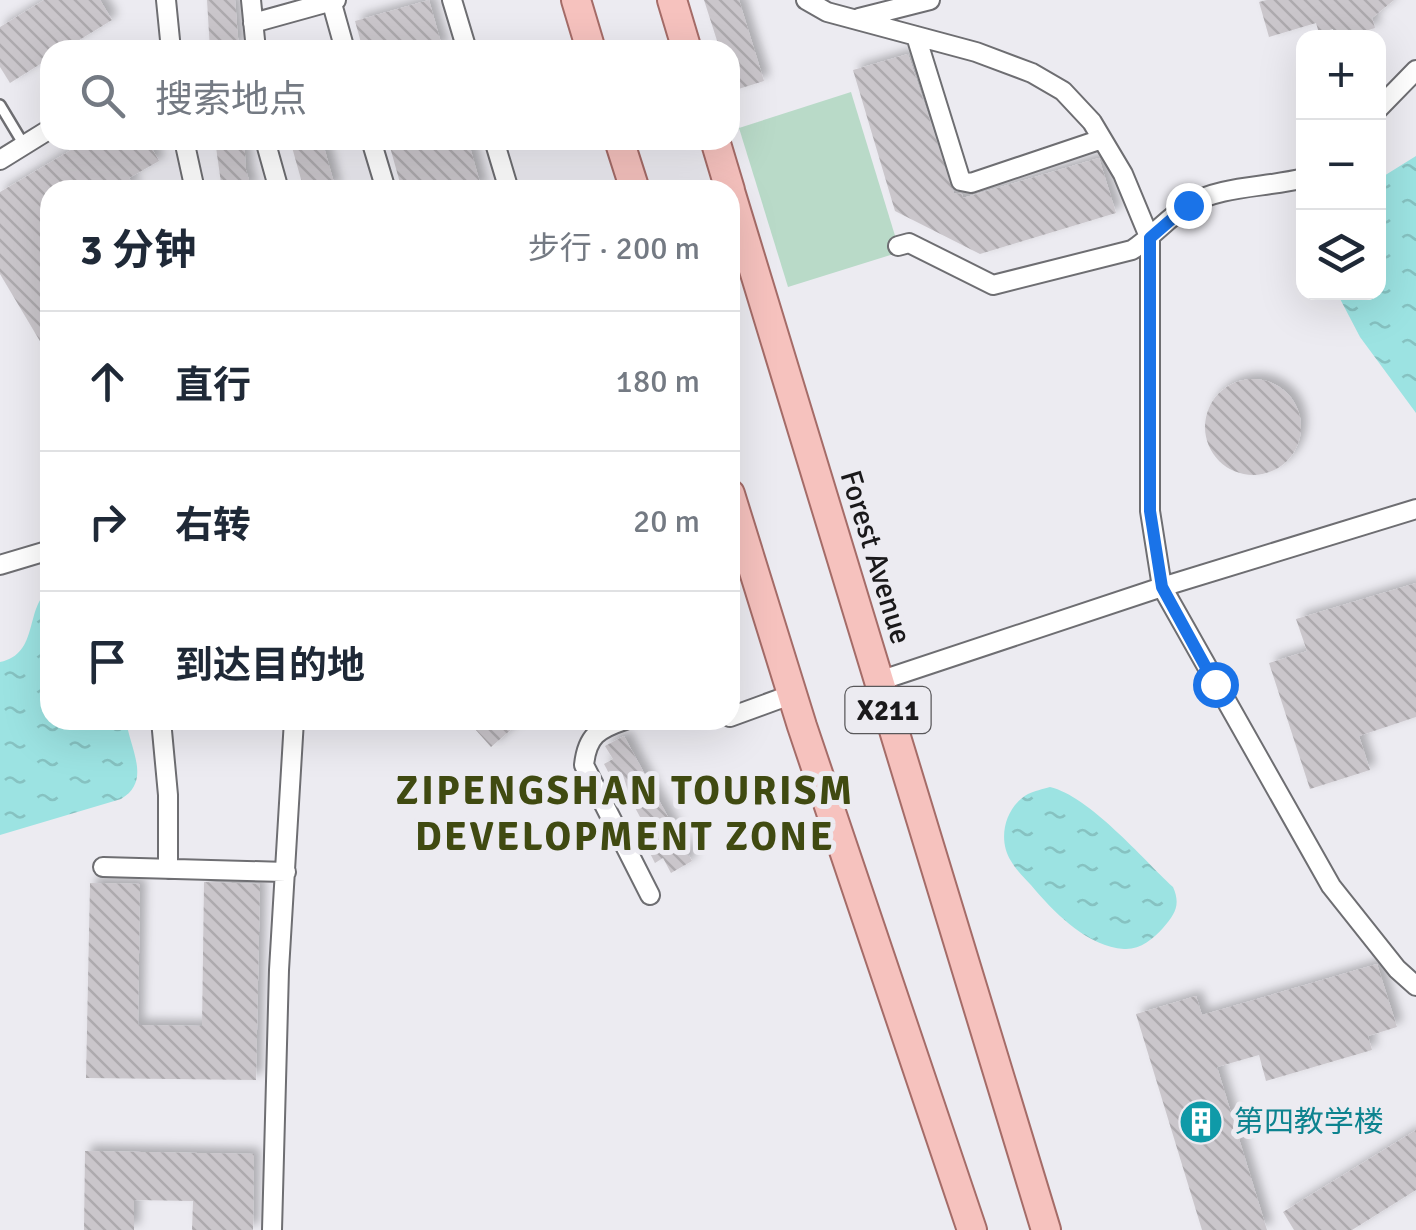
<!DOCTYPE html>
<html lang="zh">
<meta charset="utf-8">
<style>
:root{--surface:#fff;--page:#f6f6f7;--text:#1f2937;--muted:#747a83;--line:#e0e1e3}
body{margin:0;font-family:Signika,"Noto Sans SC",sans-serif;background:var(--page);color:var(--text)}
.controls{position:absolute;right:30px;top:30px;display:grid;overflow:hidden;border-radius:20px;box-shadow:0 10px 40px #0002}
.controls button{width:90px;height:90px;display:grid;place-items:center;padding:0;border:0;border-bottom:2px solid var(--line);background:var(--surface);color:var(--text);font:50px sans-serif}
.stop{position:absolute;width:30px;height:30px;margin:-22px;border:8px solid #1a73e8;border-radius:50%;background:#fff}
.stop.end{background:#1a73e8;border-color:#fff;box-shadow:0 2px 10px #0008}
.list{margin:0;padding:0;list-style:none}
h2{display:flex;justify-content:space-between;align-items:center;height:130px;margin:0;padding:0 40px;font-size:42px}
h2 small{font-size:32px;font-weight:400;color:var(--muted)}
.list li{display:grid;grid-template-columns:65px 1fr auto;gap:30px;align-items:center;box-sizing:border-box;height:140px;padding:0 40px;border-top:2px solid var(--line)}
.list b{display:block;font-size:38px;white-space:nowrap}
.list em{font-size:32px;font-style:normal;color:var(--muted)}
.icon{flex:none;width:55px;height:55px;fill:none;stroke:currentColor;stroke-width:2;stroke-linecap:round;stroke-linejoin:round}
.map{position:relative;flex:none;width:1416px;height:1230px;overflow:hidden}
.search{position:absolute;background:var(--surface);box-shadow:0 10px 40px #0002;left:40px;top:40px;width:700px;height:110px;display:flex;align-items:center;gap:25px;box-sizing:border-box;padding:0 35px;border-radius:30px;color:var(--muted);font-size:38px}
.panel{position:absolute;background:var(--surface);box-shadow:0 10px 40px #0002;left:40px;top:180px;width:700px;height:550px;border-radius:30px}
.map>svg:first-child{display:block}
.green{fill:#b9dac8}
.water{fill:url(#water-ripples)}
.building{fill:url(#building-back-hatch);filter:url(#shadow)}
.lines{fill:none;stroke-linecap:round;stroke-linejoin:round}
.service-casing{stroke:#6e6e72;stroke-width:14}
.minor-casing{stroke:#6e6e72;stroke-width:22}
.primary-casing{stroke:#a56c68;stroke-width:32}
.service{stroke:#fff;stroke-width:9}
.minor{stroke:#fff;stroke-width:18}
.primary{stroke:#f6c2be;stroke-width:28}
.route{stroke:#1a73e8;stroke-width:12}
.labels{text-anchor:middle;stroke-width:10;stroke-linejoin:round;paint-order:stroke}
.shield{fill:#ecebf1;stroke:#59585b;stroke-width:2.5}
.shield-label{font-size:28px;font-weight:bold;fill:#1a191b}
.street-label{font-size:30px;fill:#1a191b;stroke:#ecebf1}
.culture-label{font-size:30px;fill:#0d838f;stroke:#ecebf1;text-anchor:start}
.district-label{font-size:40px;font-weight:bold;letter-spacing:2.5px;fill:#404a11;stroke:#ecebf1}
</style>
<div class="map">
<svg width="1416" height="1230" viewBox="0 0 1416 1230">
<defs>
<pattern id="water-ripples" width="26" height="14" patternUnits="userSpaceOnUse" patternTransform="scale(2.5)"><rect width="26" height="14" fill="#9ce3e2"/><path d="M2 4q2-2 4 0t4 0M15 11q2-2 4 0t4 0" fill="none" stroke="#86c2c1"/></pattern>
<pattern id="building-back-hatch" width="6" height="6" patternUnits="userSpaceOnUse" patternTransform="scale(2.5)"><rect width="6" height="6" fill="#cac6cb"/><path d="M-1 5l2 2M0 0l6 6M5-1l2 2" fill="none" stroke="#adaaae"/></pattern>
<filter id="shadow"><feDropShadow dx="6" dy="-6" stdDeviation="5" flood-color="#0004"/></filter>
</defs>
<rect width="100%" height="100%" fill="#ecebf1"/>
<path class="green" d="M851,92L900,252L788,287L739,128Z"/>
<path class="water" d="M1416,156V413L1360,337L1337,293L1378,292L1379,179Z
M50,589V720H126C130,749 152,781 121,799L0,835V662C40,654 24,607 50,589Z
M1050,787C1089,796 1143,859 1173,887C1181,905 1175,914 1163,928C1153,939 1140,950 1124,949C1088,946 1058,916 1036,891C1028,881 1017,872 1011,861C997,839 1005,807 1028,794C1034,791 1043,789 1050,787Z"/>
<path class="building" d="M44,0H100L112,20L63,50H50V58L10,83L0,67V27Z
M207,0H235L239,50H210Z
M429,0L443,50H363L355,21Z
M704,0H739L764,81L732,91L730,50H720Z
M1267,0H1394L1372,18L1375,28L1343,38H1335L1333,29L1319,33L1316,23L1269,37L1259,2Z
M908,54L954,193L962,194L963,198L1099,158L1116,213L980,254L895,211L853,70Z
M88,140H147L159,161L129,178L136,190H50V226L42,231L50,245V358L0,274V192Z
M215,140H244L246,170L252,190H222Z
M290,140H322L336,190H304Z
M388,140H468L482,190H402Z
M1205 427a48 48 0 1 1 96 0a48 48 0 1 1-96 0Z
M1416,583V717L1359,736L1370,770L1310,789L1269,663L1307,651L1296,619Z
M484,720H522L491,747L475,729Z
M624,736L692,861L671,873L663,858L655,863L641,836L648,832L623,785L617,788L604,764L613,759L605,746Z
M204,882L260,884L256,1080L86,1078L90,883L140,884L138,1025L202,1026Z
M1377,964L1397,1027L1368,1036L1372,1050L1266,1081L1259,1055L1217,1067L1267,1230H1202L1136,1014L1196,996L1202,1015Z
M1416,1130V1190L1352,1230H1294L1283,1212Z
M85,1151L254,1154L253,1230H192L193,1201L134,1200V1230H84Z"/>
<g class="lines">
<defs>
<path id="service" d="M0,105L24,145"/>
<path id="minor" d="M166,0L171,50
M251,0L256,50
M331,0L345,50
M452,0L467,50
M806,0L827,12L976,52L1032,73L1063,91L1092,122L1123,174L1150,239V511L1162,587L1331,886L1397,969L1416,986
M859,18L930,0
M253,23L336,0
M916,36L961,181L971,183L1102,139
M1378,109L1416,70
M184,140L195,190
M265,140L279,190
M371,140L386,190
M494,140L509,190
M0,160L50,129
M898,246L909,243L993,285L1132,250C1152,237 1168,218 1188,205C1222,185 1266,188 1304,178
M0,565L50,550
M879,681L1162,587L1416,509
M730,717L793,694
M161,720L168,795V869
M625,720C598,729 587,736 584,765L650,895
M103,867L286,872
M272,1230L279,970L294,720"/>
<path id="primary" d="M576,0L591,50
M672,0L687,50
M619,140L635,190
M715,140L730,190
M730,191L1046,1230
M730,494L802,726L972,1230"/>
</defs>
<use href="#service" class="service-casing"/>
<use href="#minor" class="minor-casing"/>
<use href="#primary" class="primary-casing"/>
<use href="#service" class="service"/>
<use href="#minor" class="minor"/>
<use href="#primary" class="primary"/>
</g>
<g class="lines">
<path class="route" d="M1188,205L1150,238V511L1162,587L1215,684"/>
</g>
<defs>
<symbol id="building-disc" viewBox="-11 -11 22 22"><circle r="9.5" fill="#0f9aa8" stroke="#ecebf1"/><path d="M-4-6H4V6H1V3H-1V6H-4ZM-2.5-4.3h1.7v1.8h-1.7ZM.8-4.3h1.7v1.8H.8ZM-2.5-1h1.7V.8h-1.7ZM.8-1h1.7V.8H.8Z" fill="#fff"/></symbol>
</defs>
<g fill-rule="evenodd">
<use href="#building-disc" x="1176" y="1097" width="50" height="50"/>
</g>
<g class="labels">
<rect class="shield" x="845.5" y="687" width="85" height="46" rx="8"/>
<g class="shield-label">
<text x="888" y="720">X211</text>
</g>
<g class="street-label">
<text transform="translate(876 557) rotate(73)" y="10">Forest Avenue</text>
</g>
<g class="culture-label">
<text x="1234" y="1132">第四教学楼</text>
</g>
<g class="district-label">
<text x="625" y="804">ZIPENGSHAN TOURISM<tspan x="625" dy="46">DEVELOPMENT ZONE</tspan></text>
</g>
</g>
</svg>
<div class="controls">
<button>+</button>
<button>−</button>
<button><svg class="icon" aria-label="layers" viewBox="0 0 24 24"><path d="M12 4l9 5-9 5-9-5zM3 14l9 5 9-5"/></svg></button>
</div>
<div class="stop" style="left:1215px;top:684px"></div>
<div class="stop end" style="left:1188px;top:205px"></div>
<div class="search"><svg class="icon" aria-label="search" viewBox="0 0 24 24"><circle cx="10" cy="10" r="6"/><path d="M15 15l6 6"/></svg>搜索地点</div>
<section class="panel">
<h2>3 分钟<small>步行 · 200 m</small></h2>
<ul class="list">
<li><svg class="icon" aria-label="ahead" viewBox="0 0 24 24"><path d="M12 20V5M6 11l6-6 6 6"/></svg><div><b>直行</b></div><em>180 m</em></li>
<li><svg class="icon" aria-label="right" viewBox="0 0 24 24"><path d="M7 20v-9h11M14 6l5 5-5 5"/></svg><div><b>右转</b></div><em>20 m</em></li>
<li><svg class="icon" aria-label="arrive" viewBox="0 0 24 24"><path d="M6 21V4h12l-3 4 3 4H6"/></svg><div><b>到达目的地</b></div></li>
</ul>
</section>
</div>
